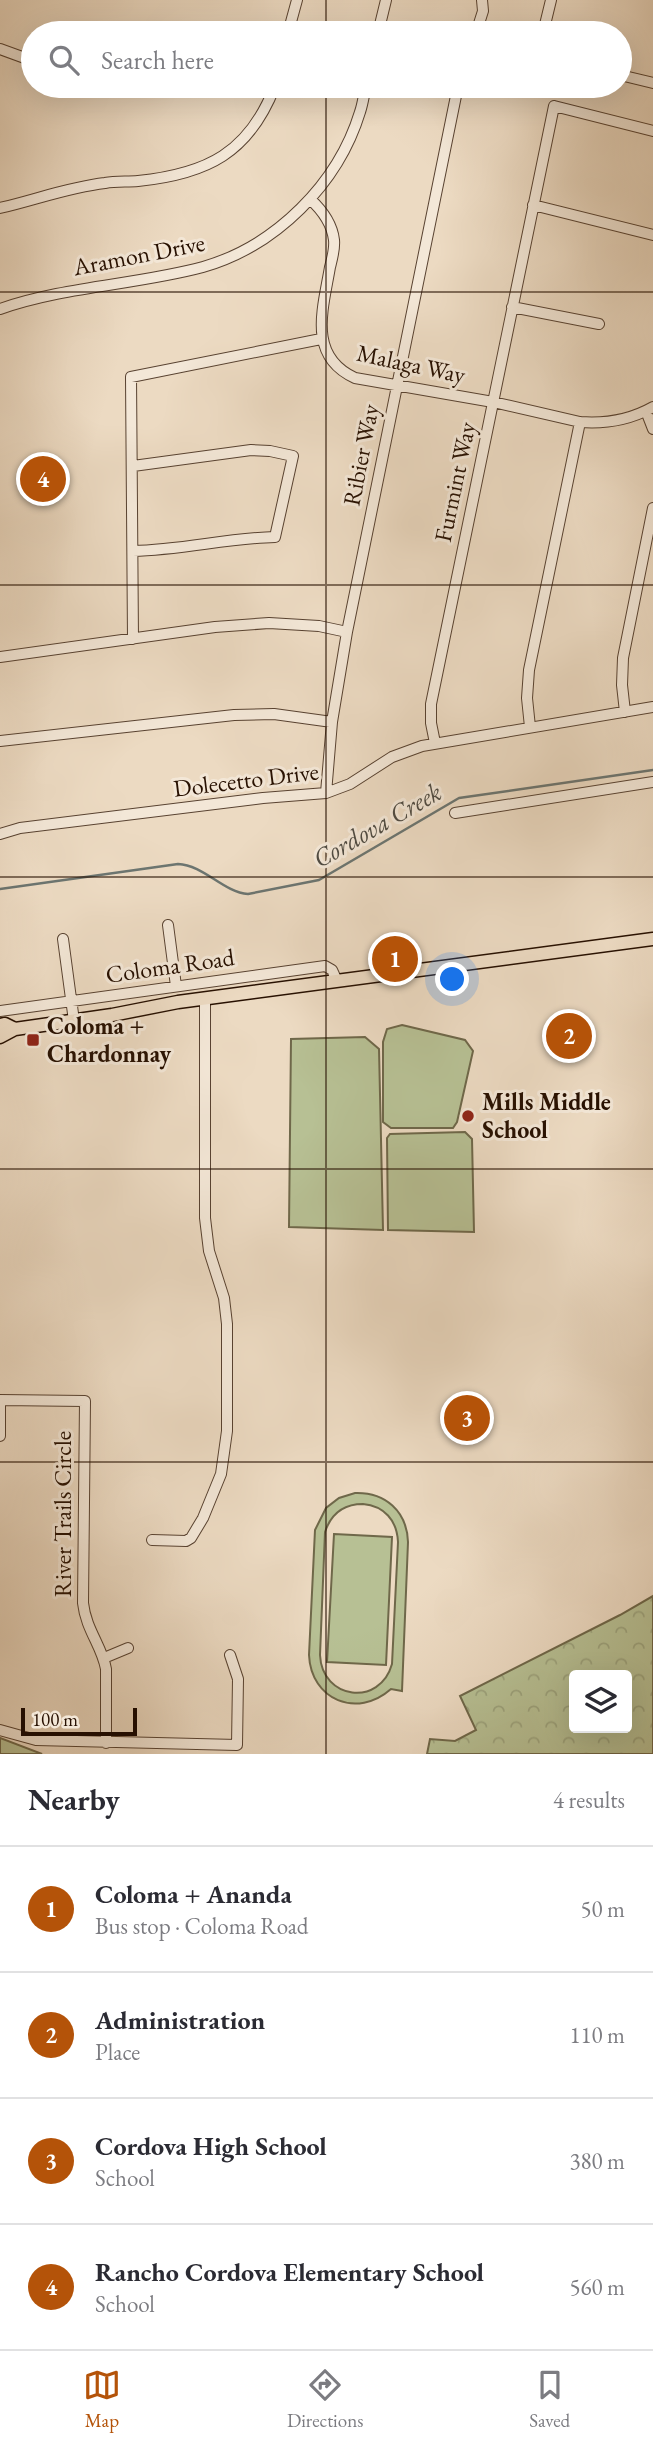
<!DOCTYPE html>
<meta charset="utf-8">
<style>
:root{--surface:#fff;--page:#f7f7f7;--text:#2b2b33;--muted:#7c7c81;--line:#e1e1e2;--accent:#b45309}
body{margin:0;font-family:"EB Garamond",serif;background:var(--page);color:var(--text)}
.controls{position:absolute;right:21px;bottom:21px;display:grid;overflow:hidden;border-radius:7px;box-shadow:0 7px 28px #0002}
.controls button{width:63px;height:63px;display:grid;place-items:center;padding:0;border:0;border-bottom:2px solid var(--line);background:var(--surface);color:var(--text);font:35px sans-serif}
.scale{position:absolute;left:21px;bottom:18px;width:116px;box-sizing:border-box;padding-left:7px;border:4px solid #271001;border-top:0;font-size:19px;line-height:24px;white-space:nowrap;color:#271001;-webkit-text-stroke:5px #f3e7d7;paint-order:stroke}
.you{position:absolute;left:453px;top:980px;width:24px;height:24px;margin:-18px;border:5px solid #fff;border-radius:50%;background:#1a73e8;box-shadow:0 0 0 10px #1a73e833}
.badge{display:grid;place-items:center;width:46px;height:46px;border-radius:50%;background:var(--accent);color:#fff;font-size:23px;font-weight:700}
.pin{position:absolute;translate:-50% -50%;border:4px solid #fff;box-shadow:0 2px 7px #0006}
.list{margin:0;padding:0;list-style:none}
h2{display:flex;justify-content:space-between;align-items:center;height:91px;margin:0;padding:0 28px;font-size:30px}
h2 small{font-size:23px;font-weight:400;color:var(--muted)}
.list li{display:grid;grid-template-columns:46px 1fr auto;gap:21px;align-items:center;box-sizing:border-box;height:126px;padding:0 28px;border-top:2px solid var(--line)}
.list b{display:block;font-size:26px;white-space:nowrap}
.list p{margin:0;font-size:23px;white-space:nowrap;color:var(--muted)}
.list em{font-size:23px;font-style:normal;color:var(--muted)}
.icon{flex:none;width:38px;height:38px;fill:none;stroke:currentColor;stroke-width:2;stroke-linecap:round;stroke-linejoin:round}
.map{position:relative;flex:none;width:653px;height:1754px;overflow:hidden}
.search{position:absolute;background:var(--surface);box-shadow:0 7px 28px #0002;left:21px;right:21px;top:21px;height:77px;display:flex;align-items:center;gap:18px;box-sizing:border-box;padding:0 24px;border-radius:38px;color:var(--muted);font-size:26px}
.sheet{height:595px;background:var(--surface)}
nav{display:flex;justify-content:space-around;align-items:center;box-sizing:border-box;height:98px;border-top:2px solid var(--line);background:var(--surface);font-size:19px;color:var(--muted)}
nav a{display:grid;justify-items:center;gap:4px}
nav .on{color:var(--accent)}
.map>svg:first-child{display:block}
.grass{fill:#b7c094;stroke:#6f684a;stroke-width:2;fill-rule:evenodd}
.park{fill:url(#park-crowns);stroke:#6f684a;stroke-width:2;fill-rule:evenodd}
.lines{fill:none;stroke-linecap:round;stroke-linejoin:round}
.stream{stroke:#6c7570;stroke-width:2.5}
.minor-casing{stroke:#584231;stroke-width:12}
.major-casing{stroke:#271001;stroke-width:15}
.minor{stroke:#f3e7d7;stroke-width:10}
.major{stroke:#ecdac2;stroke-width:12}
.grid{fill:none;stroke:#271001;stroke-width:2;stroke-opacity:0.55}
.poi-dot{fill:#8f2418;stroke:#f3e7d7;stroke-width:2.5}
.labels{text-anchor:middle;stroke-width:6;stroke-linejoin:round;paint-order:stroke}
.street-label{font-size:24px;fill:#271001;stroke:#f3e7d7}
.poi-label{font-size:24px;font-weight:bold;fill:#271001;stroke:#f3e7d7;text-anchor:start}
.water-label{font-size:26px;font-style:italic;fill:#4f4b42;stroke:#f3e7d7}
</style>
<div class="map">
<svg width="653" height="1754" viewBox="0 0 653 1754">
<defs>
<pattern id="park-crowns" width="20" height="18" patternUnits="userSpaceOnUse" patternTransform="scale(1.75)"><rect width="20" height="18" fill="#b7c094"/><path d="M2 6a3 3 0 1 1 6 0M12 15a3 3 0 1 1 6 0" fill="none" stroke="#9da47e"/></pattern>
</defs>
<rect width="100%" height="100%" fill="#ecdac2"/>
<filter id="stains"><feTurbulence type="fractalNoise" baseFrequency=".00286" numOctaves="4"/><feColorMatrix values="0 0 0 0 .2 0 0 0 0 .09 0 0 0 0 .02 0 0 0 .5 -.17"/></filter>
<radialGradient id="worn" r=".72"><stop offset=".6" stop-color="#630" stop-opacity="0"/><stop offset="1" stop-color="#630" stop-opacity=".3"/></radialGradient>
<path class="grass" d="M402,1025L465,1040L473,1051L457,1122L453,1128H391L383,1122V1042L387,1029Z
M365,1037L379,1049L383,1230L289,1227L291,1039Z
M465,1132L472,1139L474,1232L388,1230L387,1138L390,1134Z
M355,1493C385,1492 407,1511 408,1542L402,1691L391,1689C357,1719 311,1700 309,1655L315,1530L326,1508L339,1498ZM363,1504C384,1506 397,1520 398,1542L392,1664C380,1707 322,1700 320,1655L325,1532C331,1514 344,1504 363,1504Z
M334,1534L392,1537L386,1665L327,1662Z
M0,1738L42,1754H0Z"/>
<path class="park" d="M653,1596V1754H427L430,1739L455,1741L476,1730L460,1696L620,1615ZM574,1675H627V1728H574Z"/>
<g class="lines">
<path class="stream" d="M0,889L178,864C204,865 223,892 248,894L319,880L459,798L653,770"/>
<defs>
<path id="minor" d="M288,33L297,0
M378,33L386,0
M476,33L483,11L482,0
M543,33L551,0
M0,49L33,61
M620,75L653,83
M310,199C322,210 332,223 334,240C335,249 332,259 330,267C323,309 307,356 355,378L493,402L580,422C606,424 630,420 653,407
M533,205L653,235
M0,208C35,200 69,187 105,183C116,181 127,182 138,181C207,174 249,153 275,86
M512,307L599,324
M0,309C66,286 136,285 203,267C276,246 338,184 360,112C363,103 364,94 366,86
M646,411L653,429
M133,466L251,450L270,451L293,456L275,537C228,538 182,550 133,551
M133,639L131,377L321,339
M0,657L215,627L269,623L319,626L347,632
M625,712L622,685L623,658L653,508
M530,727L527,698L529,670L580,422
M0,741L234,715L274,714L332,722
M435,743L431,723V704L554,106L653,131
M326,793L332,722L347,632L458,86
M455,813L653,782
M0,834L20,828L263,798L326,793L350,784L392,757L422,746L653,707
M168,925L176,986
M63,939L74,1021
M0,1011L325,966L332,970L337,981
M0,1436V1400L85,1401L83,1603C86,1630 102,1646 106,1669V1743
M152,1540L186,1541L191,1538L203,1518L221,1474L227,1431V1324L224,1298L209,1251L205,1218V999
M104,1658L128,1648
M0,1730L36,1740L237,1745L238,1679L230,1655"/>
<path id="major" d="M0,1025L5,1024L15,1029
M0,1037L15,1029L112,1015L178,1002L653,939"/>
</defs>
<use href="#minor" class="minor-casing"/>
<use href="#major" class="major-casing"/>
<use href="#minor" class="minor"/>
<use href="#major" class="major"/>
</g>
<path class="grid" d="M326,0V33M326,86V1754M0,292H653M0,585H653M0,877H653M0,1169H653M0,1462H653"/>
<g class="poi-dot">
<rect x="26" y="1033" width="14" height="14" rx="3.5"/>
<circle cx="468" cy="1116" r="7"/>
</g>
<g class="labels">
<g class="street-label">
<text transform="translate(139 255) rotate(-11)" y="8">Aramon Drive</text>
<text transform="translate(411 364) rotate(12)" y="8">Malaga Way</text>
<text transform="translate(361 455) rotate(-79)" y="8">Ribier Way</text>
<text transform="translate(455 482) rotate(-78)" y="8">Furmint Way</text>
<text transform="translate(246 780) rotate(-7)" y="8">Dolecetto Drive</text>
<text transform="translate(170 966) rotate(-8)" y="8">Coloma Road</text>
<text transform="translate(63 1514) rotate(-90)" y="8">River Trails Circle</text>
</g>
<g class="poi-label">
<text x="47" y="1034">Coloma +<tspan x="47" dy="28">Chardonnay</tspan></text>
<text x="482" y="1110">Mills Middle<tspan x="482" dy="28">School</tspan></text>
</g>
<g class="water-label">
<text transform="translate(377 825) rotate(-30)" y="9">Cordova Creek</text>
</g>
</g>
<rect width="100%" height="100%" filter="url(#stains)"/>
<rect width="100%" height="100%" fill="url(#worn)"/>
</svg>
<div class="controls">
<button><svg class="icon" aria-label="layers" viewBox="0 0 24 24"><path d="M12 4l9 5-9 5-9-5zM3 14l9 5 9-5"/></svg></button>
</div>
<div class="scale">100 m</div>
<div class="you"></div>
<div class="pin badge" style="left:395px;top:959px">1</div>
<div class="pin badge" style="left:569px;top:1036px">2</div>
<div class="pin badge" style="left:467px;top:1418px">3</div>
<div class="pin badge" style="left:43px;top:479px">4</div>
<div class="search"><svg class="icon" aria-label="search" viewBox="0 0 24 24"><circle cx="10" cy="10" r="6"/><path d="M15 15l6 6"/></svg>Search here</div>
</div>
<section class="sheet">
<h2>Nearby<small>4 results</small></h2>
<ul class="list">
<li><span class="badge">1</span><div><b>Coloma + Ananda</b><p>Bus stop · Coloma Road</p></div><em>50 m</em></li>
<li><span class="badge">2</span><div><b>Administration</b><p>Place</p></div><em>110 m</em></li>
<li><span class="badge">3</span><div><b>Cordova High School</b><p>School</p></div><em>380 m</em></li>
<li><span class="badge">4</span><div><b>Rancho Cordova Elementary School</b><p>School</p></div><em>560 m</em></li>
</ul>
</section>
<nav>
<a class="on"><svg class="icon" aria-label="map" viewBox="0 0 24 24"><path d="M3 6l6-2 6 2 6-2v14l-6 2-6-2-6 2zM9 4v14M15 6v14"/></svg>Map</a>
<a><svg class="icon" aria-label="directions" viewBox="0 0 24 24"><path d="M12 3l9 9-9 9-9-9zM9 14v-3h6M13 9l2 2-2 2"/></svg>Directions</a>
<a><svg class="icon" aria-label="saved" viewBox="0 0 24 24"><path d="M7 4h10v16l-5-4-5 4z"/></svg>Saved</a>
</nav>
